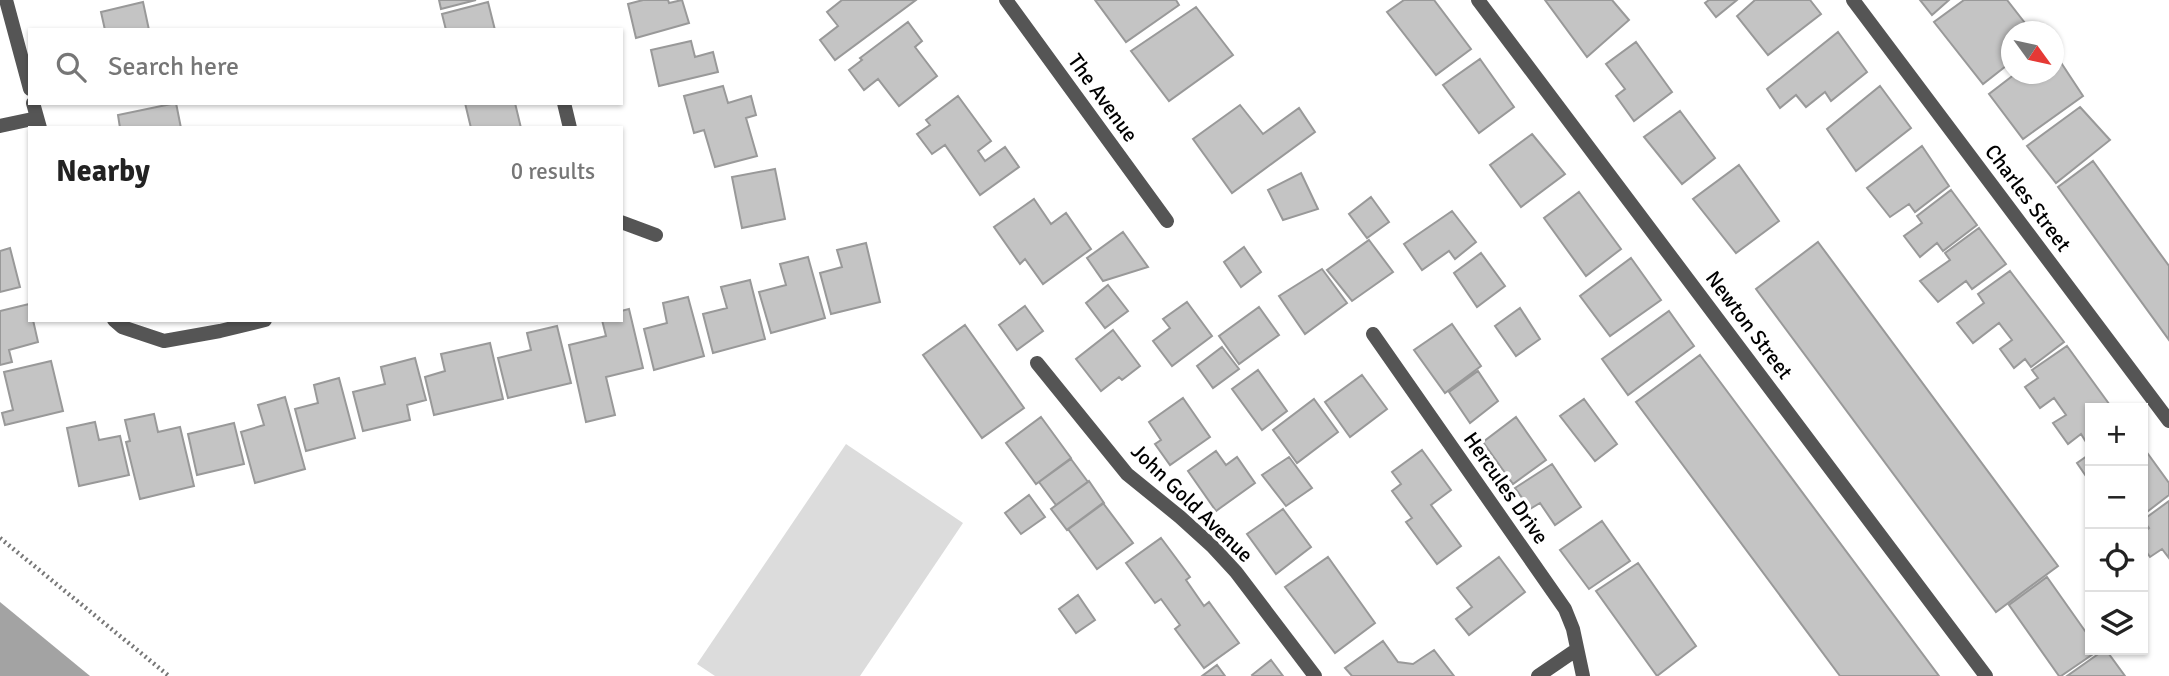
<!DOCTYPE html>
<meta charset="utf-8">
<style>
:root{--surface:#fff;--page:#f2f2f2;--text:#222;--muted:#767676;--line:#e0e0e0}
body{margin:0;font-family:Signika,sans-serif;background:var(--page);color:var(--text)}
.controls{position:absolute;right:21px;bottom:21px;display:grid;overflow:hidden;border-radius:0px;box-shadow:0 2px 5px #0004}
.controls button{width:63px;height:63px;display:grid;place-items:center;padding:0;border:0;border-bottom:2px solid var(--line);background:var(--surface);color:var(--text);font:35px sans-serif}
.compass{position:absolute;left:2001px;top:21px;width:63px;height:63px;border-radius:50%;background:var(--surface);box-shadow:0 2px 5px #0004;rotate:123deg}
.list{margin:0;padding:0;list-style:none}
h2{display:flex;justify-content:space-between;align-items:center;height:91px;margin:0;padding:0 28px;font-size:30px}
h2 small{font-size:23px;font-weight:400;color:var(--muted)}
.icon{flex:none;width:38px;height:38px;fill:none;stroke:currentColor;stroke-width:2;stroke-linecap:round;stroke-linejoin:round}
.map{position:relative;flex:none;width:2169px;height:676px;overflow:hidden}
.search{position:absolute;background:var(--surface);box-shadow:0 2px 5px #0004;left:28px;top:28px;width:595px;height:77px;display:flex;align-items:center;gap:18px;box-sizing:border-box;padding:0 24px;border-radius:0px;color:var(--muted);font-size:26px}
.panel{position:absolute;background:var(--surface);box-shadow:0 2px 5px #0004;left:28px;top:126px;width:595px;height:196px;border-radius:0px}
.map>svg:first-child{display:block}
.green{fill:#dcdcdc}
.water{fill:#a3a3a3}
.building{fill:#c4c4c4;stroke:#999;stroke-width:2}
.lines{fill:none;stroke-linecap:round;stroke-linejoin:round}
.path{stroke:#777;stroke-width:4.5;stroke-dasharray:2 3.5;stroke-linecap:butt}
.street{stroke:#555;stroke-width:14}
.labels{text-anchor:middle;stroke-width:7;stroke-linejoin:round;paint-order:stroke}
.street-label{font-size:21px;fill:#000;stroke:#fff}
</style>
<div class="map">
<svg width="2169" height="676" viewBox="0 0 2169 676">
<rect width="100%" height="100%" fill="#fff"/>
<path class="green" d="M846,444L963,523L860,676H715L697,664Z"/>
<path class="water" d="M0,602L90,676H0Z"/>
<path class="building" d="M439,0H476L441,9Z
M643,0H668L669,3L682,0L689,23L636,38L628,4Z
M842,0H916L835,60L820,40L838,26L827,12Z
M1095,0H1176L1179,5L1126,42Z
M1404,0H1434L1471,49L1436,75L1387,12Z
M1545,0H1612L1629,20L1587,57Z
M1709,0H1737L1716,17L1705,3Z
M1755,0H1810L1821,14L1768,55L1737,16Z
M1920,0H1949L1932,15Z
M1964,0H2007L2032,32H2011V62L1983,84L1934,22Z
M143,2L149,30H105L101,12Z
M488,2L495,30H446L442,14Z
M1196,7L1233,55L1169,101L1131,51Z
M908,22L922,41L915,47L937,76L899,106L878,79L864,90L849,70L862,60L860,58Z
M1838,32L1867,72L1831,101L1825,92L1806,107L1796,95L1780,108L1767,89Z
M691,41L695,57L713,52L718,72L659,86L651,50Z
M1636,42L1672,92L1634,121L1616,96L1625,89L1606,64Z
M2054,52L2083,96L2023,139L1989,94L2015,74H2054Z
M1480,59L1514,107L1479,133L1443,85Z
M723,86L728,103L751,96L756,115L746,118L757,156L715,167L704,130L694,133L684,96Z
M1880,86L1911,128L1856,171L1827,129Z
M958,96L991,141L978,151L985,161L1005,147L1019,167L980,195L945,145L932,154L917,134L930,125L926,120Z
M176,103L181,128H120L118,115Z
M465,103H515L521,128H471Z
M1240,105L1263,134L1299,108L1315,132L1232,193L1193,139Z
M2080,107L2110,140L2056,183L2027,146Z
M1680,111L1715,158L1682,184L1644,137Z
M1532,134L1565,174L1521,207L1490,165Z
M1922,146L1949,186L1915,212L1909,204L1890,217L1867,188Z
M2093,161L2169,266V340L2058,187Z
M1739,165L1779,221L1736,253L1693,199Z
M775,169L785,219L742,228L732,177Z
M1301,173L1318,209L1283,220L1268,190Z
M1951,190L1977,225L1943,251L1937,243L1920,257L1904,236L1922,223L1917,216Z
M1579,192L1621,249L1586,276L1544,218Z
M1371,197L1389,222L1367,238L1349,214Z
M1034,199L1051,224L1066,213L1091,249L1043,284L1025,259L1020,264L994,227Z
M1452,211L1476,242L1455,259L1449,251L1422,270L1404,244Z
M1979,228L2006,264L1972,289L1966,281L1938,302L1920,281L1950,260L1945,253Z
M1123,232L1148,267L1103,281L1087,258Z
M1369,240L1393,272L1352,301L1327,270Z
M1818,242L2058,566L1996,612L1756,289Z
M866,243L880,302L831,314L820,273L842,267L837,250Z
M1244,247L1261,272L1241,287L1224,262Z
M10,248L20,287L0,292V251Z
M1481,253L1505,286L1477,307L1454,273Z
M808,257L825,318L771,333L759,292L786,285L780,264Z
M1631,258L1661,300L1610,336L1580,296Z
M1322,269L1347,303L1305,334L1279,296Z
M2010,271L2064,342L2031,367L2025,359L2014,368L2000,349L2012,340L1999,323L1973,343L1957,323L1984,303L1978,294Z
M750,280L765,339L713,353L703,314L727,308L721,287Z
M1108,285L1128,311L1105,328L1086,303Z
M688,297L704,356L654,370L644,329L667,323L663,303Z
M1187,302L1212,336L1172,366L1153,341L1170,328L1163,319Z
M29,304L30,320H33L38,342L9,350L12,362L0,365V311Z
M1025,306L1043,331L1017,350L999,325Z
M1259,307L1279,335L1239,364L1219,336Z
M1520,308L1540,339L1516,356L1495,326Z
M629,309L643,368L606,377L615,415L586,422L569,345L606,336L602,320H621V311Z
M1669,311L1694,346L1628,395L1602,359Z
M1452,324L1481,366L1445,393L1414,350Z
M965,325L1024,408L982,438L923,355Z
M557,326L571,383L508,398L498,358L531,350L527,333Z
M1113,330L1140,366L1122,380L1119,377L1101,391L1076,359Z
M490,343L503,399L434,415L425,377L445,371L441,354Z
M2067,346L2112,408H2090V439L2086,442L2081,434L2068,444L2053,423L2066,415L2054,398L2040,408L2025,387L2038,378L2032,370Z
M1222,347L1239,369L1213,388L1197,366Z
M1700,355L1939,676H1840L1636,402Z
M415,358L426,400L407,405L410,420L363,431L353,392L385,384L381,367Z
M51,361L63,411L5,425L2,413L13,410L4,372Z
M1258,370L1287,411L1262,430L1232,389Z
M1478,371L1498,401L1470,423L1449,392Z
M1362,375L1387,409L1350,437L1325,402Z
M339,378L355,438L306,451L295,409L318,403L314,385Z
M285,397L305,469L255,483L241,432L264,425L258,405Z
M1183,398L1210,437L1170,465L1155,444L1161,440L1149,422Z
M1314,399L1338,432L1297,463L1273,430Z
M1584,399L1617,444L1595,461L1560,416Z
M154,414L158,432L180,427L194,486L140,499L126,442L130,441L125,420Z
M1041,417L1071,458L1036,484L1006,443Z
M1516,417L1546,460L1513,484L1483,442Z
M95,422L99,440L120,436L129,475L79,486L67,428Z
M234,423L244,464L197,475L188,434Z
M2143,447L2169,483V495L2143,515Z
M1422,450L1451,490L1431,505L1461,546L1437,564L1406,522L1412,518L1392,491L1401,484L1392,472Z
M1216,451L1226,465L1237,457L1255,483L1216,511L1188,471Z
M2090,454V482L2077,463Z
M1289,457L1312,488L1286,506L1262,475Z
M1071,459L1088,482L1056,505L1039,482Z
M1552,464L1581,507L1555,525L1540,503L1530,509L1515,488Z
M1089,481L1104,503L1067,530L1051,509Z
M1029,495L1045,517L1021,534L1005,513Z
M2169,501V558L2162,549L2150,557L2143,547V533L2149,528L2143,520Z
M1103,503L1133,543L1097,569L1068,529Z
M1283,509L1311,547L1276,574L1247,534Z
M1602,521L1630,561L1589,589L1560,550Z
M1161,538L1190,577L1186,580L1204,606L1209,602L1239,643L1204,668L1175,629L1180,625L1161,599L1155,603L1126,563Z
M1328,557L1375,623L1335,653L1285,587Z
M1499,557L1525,592L1469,635L1456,619L1472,607L1457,588Z
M1638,563L1696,646L1657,676L1596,591Z
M2047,577L2090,638V650H2099L2061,676H2059L2009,605Z
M1078,595L1095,620L1076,633L1059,609Z
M1383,641L1398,662L1413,664L1434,650L1454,676H1352L1345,668Z
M2104,650H2106L2125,676H2067Z
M1271,660L1283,676H1253L1252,675Z
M1217,665L1225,676H1202Z"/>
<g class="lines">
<path class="path" d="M0,538L169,676"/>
<path class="street" d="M6,0L30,89
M1006,0L1167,221
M1478,0L1986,676
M1853,0L2169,421
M33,103L40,128
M564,103L570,128
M0,126L37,118
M621,222L656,235
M114,320L122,327L164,341L220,331L265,320
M1373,334L1565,609L1573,629L1583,676
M1037,363L1127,474L1180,517L1212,546L1236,572L1315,676
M1538,676L1576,650"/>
</g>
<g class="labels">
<g class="street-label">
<text transform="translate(1103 98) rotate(54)" y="7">The Avenue</text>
<text transform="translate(2028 198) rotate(53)" y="7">Charles Street</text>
<text transform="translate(1749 325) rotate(53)" y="7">Newton Street</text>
<text transform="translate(1506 488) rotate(55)" y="7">Hercules Drive</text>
<text transform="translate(1192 503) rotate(44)" y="7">John Gold Avenue</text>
</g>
</g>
</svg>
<div class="controls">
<button>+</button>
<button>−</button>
<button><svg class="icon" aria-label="locate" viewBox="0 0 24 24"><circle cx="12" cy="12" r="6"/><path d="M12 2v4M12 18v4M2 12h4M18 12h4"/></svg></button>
<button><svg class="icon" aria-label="layers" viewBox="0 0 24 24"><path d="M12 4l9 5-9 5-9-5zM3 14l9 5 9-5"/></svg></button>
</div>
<svg class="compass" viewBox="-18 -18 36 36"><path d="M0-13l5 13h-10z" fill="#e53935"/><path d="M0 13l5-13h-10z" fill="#767676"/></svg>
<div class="search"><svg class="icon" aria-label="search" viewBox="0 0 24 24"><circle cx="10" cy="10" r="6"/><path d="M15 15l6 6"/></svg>Search here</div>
<section class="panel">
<h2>Nearby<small>0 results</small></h2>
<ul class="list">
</ul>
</section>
</div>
